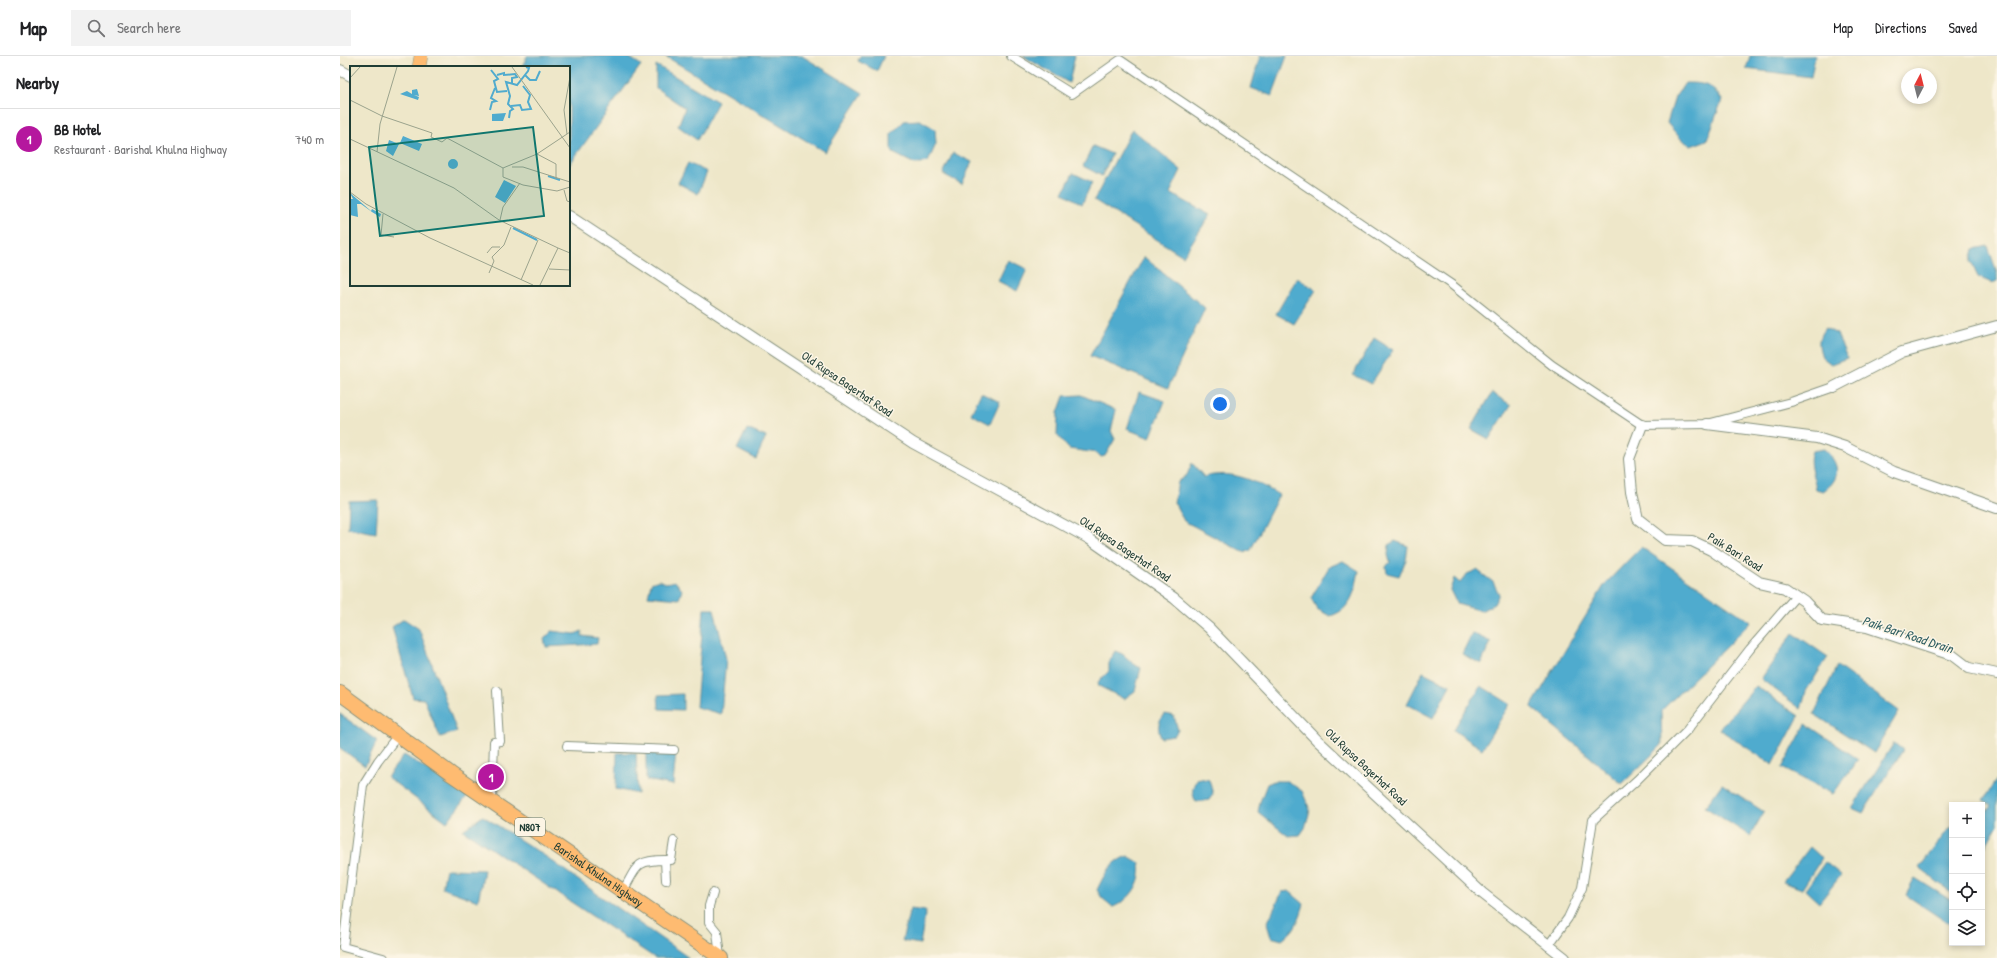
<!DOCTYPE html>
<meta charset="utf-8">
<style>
:root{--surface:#fff;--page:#f2f2f2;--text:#202124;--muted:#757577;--line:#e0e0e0;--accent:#b5179e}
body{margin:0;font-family:"Patrick Hand",sans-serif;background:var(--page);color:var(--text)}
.controls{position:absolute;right:12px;bottom:12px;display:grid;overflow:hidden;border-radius:0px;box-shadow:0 2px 6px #0003}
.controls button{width:36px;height:36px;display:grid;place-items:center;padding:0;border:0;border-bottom:1px solid var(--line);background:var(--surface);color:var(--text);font:20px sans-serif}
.compass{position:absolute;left:1561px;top:12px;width:36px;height:36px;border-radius:50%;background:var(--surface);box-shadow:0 2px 6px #0003;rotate:7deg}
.you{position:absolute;left:880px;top:348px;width:14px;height:14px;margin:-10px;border:3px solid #fff;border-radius:50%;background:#1a73e8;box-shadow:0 0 0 6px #1a73e833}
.badge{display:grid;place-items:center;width:26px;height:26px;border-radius:50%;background:var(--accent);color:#fff;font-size:13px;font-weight:700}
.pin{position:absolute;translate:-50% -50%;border:2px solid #fff;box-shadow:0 1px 4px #0006}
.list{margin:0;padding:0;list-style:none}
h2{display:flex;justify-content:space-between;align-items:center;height:52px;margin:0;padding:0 16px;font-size:17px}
h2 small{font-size:13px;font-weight:400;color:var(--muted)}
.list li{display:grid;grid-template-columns:26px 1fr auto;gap:12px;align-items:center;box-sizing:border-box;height:60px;padding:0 16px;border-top:1px solid var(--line)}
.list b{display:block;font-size:15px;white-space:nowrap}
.list p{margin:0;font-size:13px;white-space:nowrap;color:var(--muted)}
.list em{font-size:13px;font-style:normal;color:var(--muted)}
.icon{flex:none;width:22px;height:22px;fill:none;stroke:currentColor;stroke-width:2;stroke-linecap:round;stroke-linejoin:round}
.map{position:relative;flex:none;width:1657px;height:902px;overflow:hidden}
header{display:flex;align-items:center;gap:24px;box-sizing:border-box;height:56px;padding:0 20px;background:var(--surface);border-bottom:1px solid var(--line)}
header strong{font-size:19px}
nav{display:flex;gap:22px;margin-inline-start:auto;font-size:14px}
.search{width:280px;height:36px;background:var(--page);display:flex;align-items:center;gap:10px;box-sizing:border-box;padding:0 14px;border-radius:0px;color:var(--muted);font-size:15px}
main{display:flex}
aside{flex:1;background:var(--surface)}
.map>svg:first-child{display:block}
.water{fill:#50abce;stroke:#387481}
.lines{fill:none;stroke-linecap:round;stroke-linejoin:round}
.minor-casing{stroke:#86927e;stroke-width:10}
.tertiary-casing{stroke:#86927e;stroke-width:12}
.primary-casing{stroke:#86927e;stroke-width:14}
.trunk-casing{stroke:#86927e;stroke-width:16}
.minor{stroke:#fff;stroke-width:8}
.tertiary{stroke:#fff;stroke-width:10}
.primary{stroke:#febb71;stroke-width:13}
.trunk{stroke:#febb71;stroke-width:14}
.labels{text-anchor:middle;stroke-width:3;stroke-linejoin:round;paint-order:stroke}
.shield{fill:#fcf5e5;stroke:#617469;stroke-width:1}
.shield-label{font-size:11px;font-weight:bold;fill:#1f3d34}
.street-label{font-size:12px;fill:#1f3d34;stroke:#fcf5e5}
.water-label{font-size:13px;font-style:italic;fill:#2e5e62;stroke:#fcf5e5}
.inset-river{fill:none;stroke:#50abce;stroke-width:2}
.inset-road{fill:none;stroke:#9ba38d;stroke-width:1}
.view{fill:#0f766e;fill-opacity:0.15;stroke:#0f766e;stroke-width:2}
.inset-edge{fill:none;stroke:#1f3d34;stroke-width:2}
</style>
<header>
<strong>Map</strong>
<div class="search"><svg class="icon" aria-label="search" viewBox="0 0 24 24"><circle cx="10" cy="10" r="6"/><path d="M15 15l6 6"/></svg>Search here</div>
<nav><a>Map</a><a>Directions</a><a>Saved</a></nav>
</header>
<main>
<aside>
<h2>Nearby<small></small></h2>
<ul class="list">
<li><span class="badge">1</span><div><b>BB Hotel</b><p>Restaurant · Barishal Khulna Highway</p></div><em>740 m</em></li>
</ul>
</aside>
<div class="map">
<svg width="1657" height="902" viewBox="0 0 1657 902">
<rect width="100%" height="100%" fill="#fcf5e5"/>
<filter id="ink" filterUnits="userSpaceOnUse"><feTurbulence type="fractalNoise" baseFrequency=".025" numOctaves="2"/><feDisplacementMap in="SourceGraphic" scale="8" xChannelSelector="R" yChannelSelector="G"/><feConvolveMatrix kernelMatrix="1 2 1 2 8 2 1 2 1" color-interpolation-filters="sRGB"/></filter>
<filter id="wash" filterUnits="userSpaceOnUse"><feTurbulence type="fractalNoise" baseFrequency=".012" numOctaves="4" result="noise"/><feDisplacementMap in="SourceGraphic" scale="16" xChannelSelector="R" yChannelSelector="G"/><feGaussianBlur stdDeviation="0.9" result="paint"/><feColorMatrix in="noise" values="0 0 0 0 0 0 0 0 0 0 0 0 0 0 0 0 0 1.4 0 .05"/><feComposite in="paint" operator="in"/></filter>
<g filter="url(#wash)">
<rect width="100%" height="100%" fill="#eee7c9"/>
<path class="water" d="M187,0H287L301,9L229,109V11H182Z
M325,0H462L523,37L485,96Z
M520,0H544L537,15L518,5Z
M683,0H735L729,27Z
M920,0H947L932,40L911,32Z
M1410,0H1475L1471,21L1406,13Z
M316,9L378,46L357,84L338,70L345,52L316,32Z
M1345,27C1364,27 1371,28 1382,44L1367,84L1351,90L1341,83L1327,67L1335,41Z
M580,64L595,73L596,88L588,106L575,108L553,97L551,92V78L564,65Z
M792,73L841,114L830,137L870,159L843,200L754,144Z
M753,90L772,98L762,120L743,110Z
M613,97L632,106L622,128L603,118Z
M348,107L367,116L358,138L338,127Z
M733,117L752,126L742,148L723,137Z
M1648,190L1657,217V225L1652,227L1638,221L1631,206L1634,193Z
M804,201L865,252L828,332L750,300Z
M668,204L687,213L677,235L658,225Z
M957,222L976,234L954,268L936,258Z
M1485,272L1497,278L1507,302L1491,308L1482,301C1478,289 1477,282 1485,272Z
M1034,282L1053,294L1031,328L1013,319Z
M799,336L825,345L810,382L787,373Z
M641,337L660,346L650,368L631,358Z
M1152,337L1171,349L1149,383L1131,373Z
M741,339L776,354L771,375L775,383L765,400L761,401L757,397L729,393L717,379L718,357L724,340Z
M407,373L426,381L416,403L397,393Z
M1484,393C1500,407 1502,423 1483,435L1476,433C1474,420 1467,408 1472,395Z
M852,407L864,421C892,413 916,425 939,439L910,495L903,496L844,465L834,446L838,426L847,419Z
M38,444L36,477L8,472L9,445Z
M1055,485L1068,490L1066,504L1059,520L1047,517L1046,511L1050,506L1048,499L1049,489Z
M1301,491L1411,566L1321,655L1322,689L1282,728L1191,651L1265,528Z
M1003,505L1019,515C1015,534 1012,554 990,560L977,553L971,542L989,511Z
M1137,514L1153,526L1159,538L1154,548L1141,555L1117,548L1110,534L1114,522L1120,527L1127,518Z
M319,524L326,527L335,525L342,534L339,543L308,540L311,527Z
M364,553H374L386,603L381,658L356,651Z
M64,563L79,573L117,676L100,681L84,643L73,642L52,571Z
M212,575L235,578L242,575V580L258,582L257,588L206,591L204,583Z
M1132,577L1151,586L1141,608L1122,598Z
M1453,577L1488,601L1466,635L1461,653L1421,623Z
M775,595C787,598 789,607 801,612L795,635L784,643L759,630L758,626L769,615V605Z
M1497,610L1559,655L1534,697L1474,658Z
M1083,616L1110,629L1093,662L1067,648Z
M1141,630L1170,648L1142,693L1113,674Z
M1416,630L1459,660L1433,709L1379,673Z
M343,638V654L319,653L318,639Z
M0,658L37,685L25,710L0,692Z
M824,658L834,660L838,674L834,680L821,682C817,672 818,666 824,658Z
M1466,668L1518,703L1493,738L1442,712Z
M1554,687L1563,694L1523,757L1512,752Z
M336,696L333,729L306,724V697Z
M277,697H296L298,738L276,733Z
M64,699L128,739L107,766L47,721Z
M858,722L869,724L873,738L869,744L856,746C851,736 852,730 858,722Z
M1657,723V770L1642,796V760L1651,750L1643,744Z
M934,725H947L962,735L970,754L965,772L960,779L948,780L918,756L920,746L927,728Z
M1382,728L1424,756L1410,780L1365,751Z
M143,760L208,802L260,840L349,902H315L123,774Z
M1610,771L1612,772V837L1579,812Z
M1470,791L1482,802L1462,833L1443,826Z
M788,800L800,807C803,826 791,844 773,851L762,842L757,834C764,819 771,805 788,800Z
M1485,806L1501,819L1479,847L1465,834Z
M106,813L144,814L138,845L102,832Z
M1575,822L1612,845L1611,869L1566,839Z
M949,835L964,848C959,864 956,874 942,884L931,881L927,868L942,836Z
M570,853L586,855L580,888L562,885Z"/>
</g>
<g filter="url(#ink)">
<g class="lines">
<defs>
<path id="minor" d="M671,0L732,38L780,4L1112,229L1212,309L1302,369L1367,368L1451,346L1494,331
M227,690L334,694
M152,746L154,686L160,685L157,635
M325,804H331L334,785
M283,835C297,811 295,804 325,804L326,824
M373,837L369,850V866L377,876L380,901
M1208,890L1228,862L1242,832L1253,764L1297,724L1348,673L1410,593L1456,540
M43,902L3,891L23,729L38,705L58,679"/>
<path id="tertiary" d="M0,14L11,20
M229,160L573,387L748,482L834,542L869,572L977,684L1142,837L1225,902
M1494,331L1562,296L1657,270
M1367,368L1477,382L1505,391L1554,416L1657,452
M1302,369L1289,403L1292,436L1298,463L1325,484L1352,485L1371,494L1419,526L1445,532L1464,545L1482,564L1527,571L1612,599L1629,612L1657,618"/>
<path id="primary" d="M79,11L81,0"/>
<g id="trunk">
<path id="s1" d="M0,637L111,718L381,902"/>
</g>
</defs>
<use href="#minor" class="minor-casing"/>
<use href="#tertiary" class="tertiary-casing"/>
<use href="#primary" class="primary-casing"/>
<use href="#trunk" class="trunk-casing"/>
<use href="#minor" class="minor"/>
<use href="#tertiary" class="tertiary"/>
<use href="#primary" class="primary"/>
<use href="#trunk" class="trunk"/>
</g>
</g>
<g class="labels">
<rect class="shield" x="175" y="762" width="30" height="18" rx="3"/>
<g class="shield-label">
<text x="190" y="775">N807</text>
</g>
<g class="street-label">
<text transform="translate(507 328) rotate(34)" y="4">Old Rupsa Bagerhat Road</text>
<text transform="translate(785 493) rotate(34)" y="4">Old Rupsa Bagerhat Road</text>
<text transform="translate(1395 496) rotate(32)" y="4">Paik Bari Road</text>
<text transform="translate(1026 711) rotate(43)" y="4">Old Rupsa Bagerhat Road</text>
<text dy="4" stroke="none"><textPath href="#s1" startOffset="316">Barishal Khulna Highway</textPath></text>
</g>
<g class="water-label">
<text transform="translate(1568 578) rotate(18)" y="5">Paik Bari Road Drain</text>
</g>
</g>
<g transform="translate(10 10)">
<rect width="220" height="220" fill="#eee7c9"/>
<path d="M67,23L69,30L64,29L69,31L68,34L50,28L57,25L62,28V24ZM156,47L153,55H142V48ZM53,70L72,78L69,85L50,77ZM39,74L49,78L43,90L36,85ZM98 98a5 5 0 1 1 10 0a5 5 0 1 1-10 0ZM154,114L166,120L155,137L145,131ZM0,127L21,145L22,143L31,148L30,151L22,146L11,138H7L8,151L0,149V133H3Z" fill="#50abce"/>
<path class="inset-river" d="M141,4L148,13L144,15L147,26L157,25M147,9L154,7V9L165,8L167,11L162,12V17M175,9L180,14H186L190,5M161,40L170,39L172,44L181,43L178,36L180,29L173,20M140,44L142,36L146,35L141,32L145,22M159,52L160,45L163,43L158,38L160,30L156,16L167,19L178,5L179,2L176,1M198,110L210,114M163,162L187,174"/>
<path class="inset-road" d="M162,1L220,82M0,12L10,1M0,34L32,50L82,67L81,71L92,76L97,72L153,102L187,88L220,66M217,68L214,44L220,11M0,73L104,122L149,154L208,182L190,219M27,86L30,58L47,1M187,88L206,98V113M162,101H173L220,116M153,102V111L173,119L207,125L220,121M214,124L217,135L220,136M0,126L16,138L80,172L183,219M33,148L31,169L44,171M150,154L153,141L170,117M208,182L220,187M137,187L142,181H150M199,203L220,204M139,207L144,195L142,191L154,179L161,161M171,214L188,174"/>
<path class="view" d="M183,61L194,150L30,170L19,81Z"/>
<rect width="220" height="220" class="inset-edge"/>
</g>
</svg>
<div class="controls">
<button>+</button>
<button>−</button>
<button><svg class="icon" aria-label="locate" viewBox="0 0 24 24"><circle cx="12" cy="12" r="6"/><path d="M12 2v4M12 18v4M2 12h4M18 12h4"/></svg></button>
<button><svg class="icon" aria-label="layers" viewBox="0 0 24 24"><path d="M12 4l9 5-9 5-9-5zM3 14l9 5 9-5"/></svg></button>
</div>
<svg class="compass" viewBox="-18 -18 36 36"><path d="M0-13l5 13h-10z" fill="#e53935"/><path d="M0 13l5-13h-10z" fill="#757577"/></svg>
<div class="you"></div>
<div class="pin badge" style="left:151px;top:721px">1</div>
</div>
</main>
